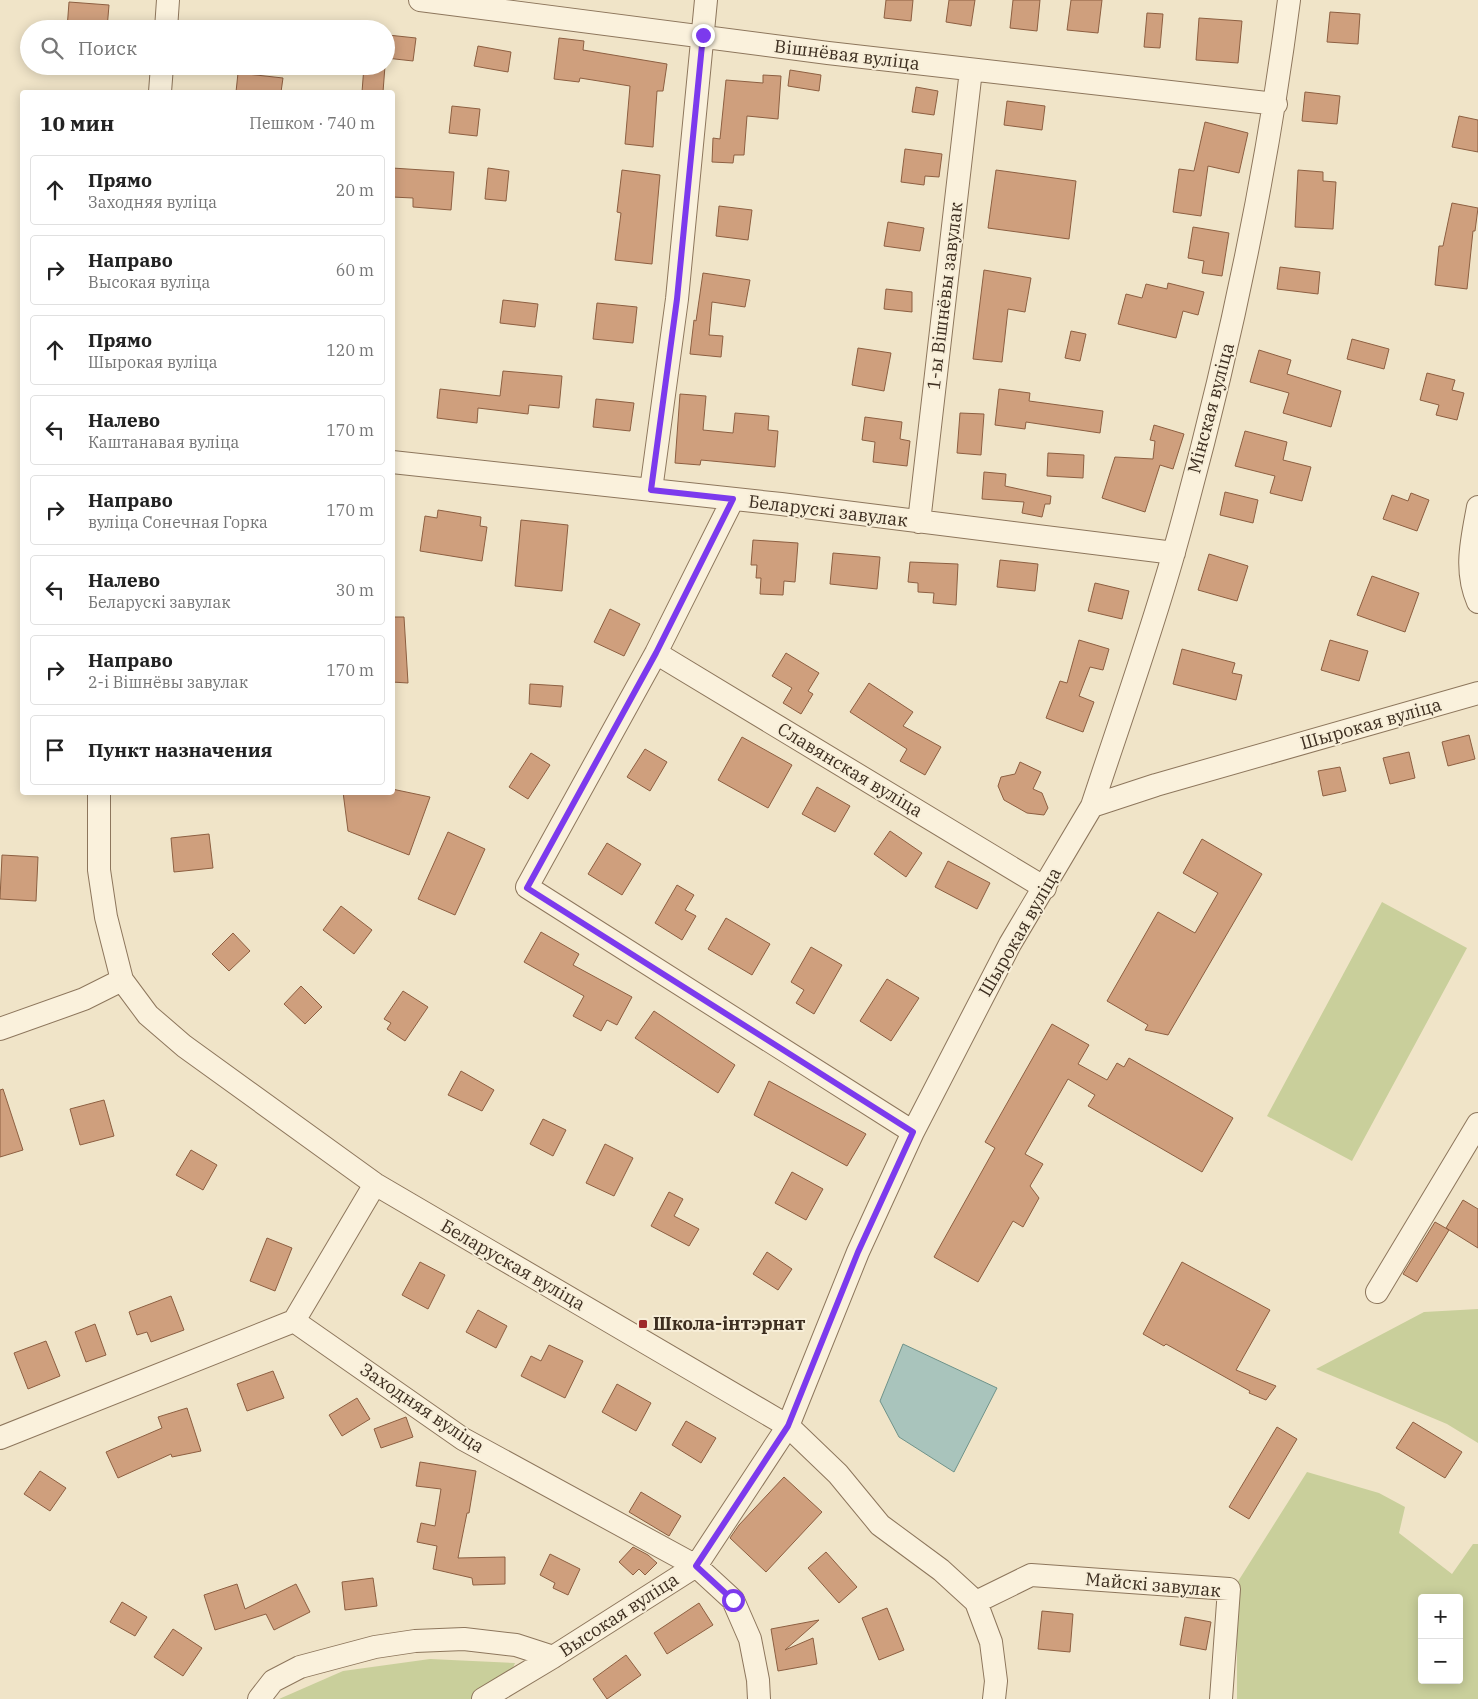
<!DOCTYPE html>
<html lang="ru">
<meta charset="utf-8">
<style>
:root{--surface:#fff;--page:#f2f2f2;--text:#222;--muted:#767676;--line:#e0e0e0}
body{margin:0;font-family:"IBM Plex Serif",serif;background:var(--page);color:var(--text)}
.controls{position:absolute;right:15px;bottom:15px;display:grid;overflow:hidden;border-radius:5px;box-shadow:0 2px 12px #0003}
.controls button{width:45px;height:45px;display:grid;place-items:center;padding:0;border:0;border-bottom:1px solid var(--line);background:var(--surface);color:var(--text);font:25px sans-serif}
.stop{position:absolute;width:15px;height:15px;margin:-11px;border:4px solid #7c3aed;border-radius:50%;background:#fff}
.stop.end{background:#7c3aed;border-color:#fff;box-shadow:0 1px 5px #0008}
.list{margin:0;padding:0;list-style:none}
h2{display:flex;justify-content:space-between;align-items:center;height:65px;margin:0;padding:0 20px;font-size:21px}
h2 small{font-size:16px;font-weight:400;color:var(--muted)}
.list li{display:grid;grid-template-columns:32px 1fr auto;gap:15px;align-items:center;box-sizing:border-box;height:70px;margin:0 10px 10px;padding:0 10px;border:1px solid var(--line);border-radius:5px}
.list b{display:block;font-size:19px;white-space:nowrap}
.list p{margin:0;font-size:16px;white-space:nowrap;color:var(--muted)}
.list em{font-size:16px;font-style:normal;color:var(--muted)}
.icon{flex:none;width:28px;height:28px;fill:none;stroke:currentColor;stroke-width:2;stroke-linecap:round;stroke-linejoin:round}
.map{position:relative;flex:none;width:1478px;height:1699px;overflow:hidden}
.search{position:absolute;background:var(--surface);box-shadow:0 2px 12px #0003;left:20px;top:20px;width:375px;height:55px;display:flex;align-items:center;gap:12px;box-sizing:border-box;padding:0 18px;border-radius:28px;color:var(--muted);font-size:19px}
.panel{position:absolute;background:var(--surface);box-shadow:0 2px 12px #0003;left:20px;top:90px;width:375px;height:705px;border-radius:5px}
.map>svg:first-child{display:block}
.green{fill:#c9cf9b;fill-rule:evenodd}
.water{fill:#a9c4bc;stroke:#6f938a}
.building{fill:#cf9f7d;stroke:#8d5f41}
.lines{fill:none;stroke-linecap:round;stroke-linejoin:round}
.minor-casing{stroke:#8d765c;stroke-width:24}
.minor{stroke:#faf1dc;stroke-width:22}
.route{stroke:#7c3aed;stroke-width:6}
.poi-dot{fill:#9e2a2b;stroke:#f7eed8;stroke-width:2}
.labels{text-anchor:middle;stroke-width:4;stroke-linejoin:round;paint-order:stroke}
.street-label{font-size:18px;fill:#3d2e20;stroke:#f7eed8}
.poi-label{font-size:18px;font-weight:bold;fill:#3d2e20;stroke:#f7eed8;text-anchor:start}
</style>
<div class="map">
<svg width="1478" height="1699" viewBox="0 0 1478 1699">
<rect width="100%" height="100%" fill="#f0e4c8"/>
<path class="green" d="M1382,902L1467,948L1352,1161L1267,1116Z
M1478,1309V1443L1447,1424L1316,1369L1424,1312Z
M1307,1472L1379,1493L1405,1507L1399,1533L1452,1574L1473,1544H1478V1699H1237V1583ZM1422,1598H1459V1680H1422Z
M430,1659L515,1663L506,1685L484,1699H279L343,1671Z"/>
<path class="water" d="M903,1344L997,1388L954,1472L899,1437L880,1401Z"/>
<path class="building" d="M886,0H913L911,21L884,18Z
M949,0H975L971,26L946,22Z
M1013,0H1040L1037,31L1010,28Z
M1071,0H1102L1098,33L1067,30Z
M69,2L109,5L107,29H67Z
M1330,12L1360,14L1358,44L1327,42Z
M1147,13L1163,14L1160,48L1144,47Z
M1199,18L1242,21L1238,63L1196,60Z
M388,35L416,38L413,61L386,58Z
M559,38L584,41L583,50L667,64L663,91H657L653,147L625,144L630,86L580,78L579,82L554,79Z
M478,46L511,52L508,72L474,66Z
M364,66H385L383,92H362Z
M790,70L821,75L819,91L788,86Z
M238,73L283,78L281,92H236Z
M763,75L781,76L778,119L747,116L744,155H734L733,163L712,162L713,138L720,139L726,80L763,83Z
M916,87L938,91L934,115L912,112Z
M1305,92L1340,96L1337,124L1302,121Z
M1007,101L1045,106L1042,130L1004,125Z
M452,106L480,109L477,136L449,133Z
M1459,116L1478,120V152L1452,147Z
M1205,122L1248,133L1239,173L1208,166L1201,216L1173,212L1179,169L1194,171Z
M905,149L942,154L939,177L925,176L924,185L901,182Z
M392,168L454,172L451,210L413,207V198L392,197Z
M488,168L509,171L506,201L485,199Z
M622,170L660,175L652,264L615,260L621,213L617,212Z
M996,170L1076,181L1069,239L988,228Z
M1298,170L1323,172V181L1336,182L1333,229L1295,227Z
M1452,203L1478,208L1475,231H1473L1467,289L1435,285L1439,246H1443Z
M719,206L752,210L748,240L716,236Z
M888,222L924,228L920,251L884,246Z
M1193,227L1229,233L1222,276L1202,273L1204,261L1188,258Z
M1280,267L1320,272L1318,294L1277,289Z
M984,270L1031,278L1025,312L1008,309L1002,362L973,359Z
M703,273L750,280L745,307L712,302L709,335L723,336L721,357L690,354L694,320L696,321Z
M1168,283L1204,292L1198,315L1183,311L1176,338L1118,324L1126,294L1142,298L1146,284L1167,289Z
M886,289L912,292V312L884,309Z
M503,300L538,304L535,327L500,323Z
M597,303L637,307L633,343L593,339Z
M1071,331L1086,334L1080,361L1065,358Z
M1352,339L1389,349L1384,369L1347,359Z
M858,348L891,353L884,391L852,385Z
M1259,350L1291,360L1287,374L1341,391L1331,427L1283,413L1289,393L1250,382Z
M503,371L562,376L559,408L529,405L528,414L478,408L477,423L437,418L440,389L500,396Z
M1427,373L1455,380L1452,390L1464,393L1457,420L1436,415L1439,405L1420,400Z
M999,389L1030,393L1029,401L1103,411L1100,433L1026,422L1025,429L995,425Z
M680,394L706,396L703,430L733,433L735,413L769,416L768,430L778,431L775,467L701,460L700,465L675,463Z
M596,399L634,403L630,431L593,427Z
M960,413L984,414L981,455L957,453Z
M865,417L902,422L900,439L910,441L907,466L873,462L875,442L862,440Z
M1154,425L1184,434L1173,469L1160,465L1145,512L1102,498L1115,457L1153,459L1155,441L1150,440Z
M1245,431L1287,442L1283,460L1311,467L1302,501L1270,493L1275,476L1235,466Z
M1048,453L1084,455L1083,478L1047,476Z
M984,472L1006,474L1005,486L1051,496L1050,504H1045L1042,517L1022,513L1024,502L982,499Z
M1225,492L1258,500L1253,523L1220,515Z
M1411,493L1429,500L1417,531L1383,519L1392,495L1408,501Z
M438,510L481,517L480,526L487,527L482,561L420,551L425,516L437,518Z
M521,520L568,525L562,591L515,586Z
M753,540L798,543L795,582L784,581L783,595L760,594L761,578H756L757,565H751Z
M833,553L880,557L877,589L830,584Z
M1209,554L1248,566L1237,601L1198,590Z
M1000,560L1038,564L1035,591L997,587Z
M910,562L958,564L956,605L933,603L934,593L918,592V583L908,582Z
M1372,576L1419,593L1405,632L1357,615Z
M1095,583L1129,591L1122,619L1088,611Z
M610,609L640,624L624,656L594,642Z
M392,617H404L408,683L392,682Z
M1079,640L1109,649L1103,670L1090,667L1079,696L1094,702L1083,732L1046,718L1060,681L1067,683Z
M1330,640L1368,651L1359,681L1321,670Z
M1182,649L1235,663L1232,673L1242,675L1236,700L1173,684Z
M786,653L819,673L808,691L813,694L801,714L783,703L792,688L772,676Z
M869,683L913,712L903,726L941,747L925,775L900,761L907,749L850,712Z
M530,684L563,686L561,707L529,704Z
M1469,735L1475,759L1448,766L1442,742Z
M742,737L792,765L768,808L718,780Z
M645,749L667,762L650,791L627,777Z
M1409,752L1415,778L1390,784L1383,758Z
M531,753L550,765L528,799L509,787Z
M1020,762L1041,772L1033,789L1042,793L1048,808L1044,815L1027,813L1004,800L998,786L1001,777L1015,774Z
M1340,767L1346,791L1323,796L1318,771Z
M817,787L850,806L835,832L802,814Z
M392,789L430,797L409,855L348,831L343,792H392Z
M890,831L922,853L906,877L874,854Z
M448,832L485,849L455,915L418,899Z
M209,834L213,868L174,872L171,838Z
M1202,839L1262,874L1168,1035L1145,1030L1148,1025L1107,1001L1158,912L1195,933L1218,893L1183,873Z
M607,843L641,864L622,895L588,874Z
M2,855L38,857L36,901L0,899Z
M948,861L990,883L977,909L935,887Z
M677,885L694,895L685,910L696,916L682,940L655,923Z
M341,906L372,930L354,954L323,930Z
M726,918L770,944L752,975L708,949Z
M541,932L579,954L573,965L632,997L617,1025L607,1020L601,1031L573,1016L584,996L524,962Z
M233,933L250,951L229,971L212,954Z
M811,947L842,965L814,1014L796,1003L804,990L791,982Z
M887,979L919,998L891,1041L860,1021Z
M301,986L322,1007L305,1024L284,1004Z
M403,991L428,1007L405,1041L387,1029L391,1023L384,1019Z
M654,1011L735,1065L718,1093L635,1038Z
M1052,1024L1089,1045L1078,1064L1107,1080L1117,1063L1124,1067L1129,1058L1233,1118L1202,1172L1088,1106L1095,1095L1068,1079L1025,1154L1043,1164L1030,1186L1039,1198L1023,1227L1013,1221L978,1282L934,1257L995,1148L985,1142Z
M461,1071L494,1090L482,1111L448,1095Z
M769,1081L866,1134L847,1166L754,1115Z
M3,1089L23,1150L0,1157V1090Z
M104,1100L114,1136L80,1145L70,1109Z
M543,1119L566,1130L553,1156L530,1144Z
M605,1144L633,1158L614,1196L586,1183Z
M191,1150L217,1165L203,1190L176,1175Z
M792,1172L823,1189L806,1220L775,1203Z
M669,1192L683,1199L674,1216L699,1229L689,1246L651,1226Z
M1463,1200L1478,1209V1248L1446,1228Z
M1435,1222L1449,1230L1417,1282L1403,1274Z
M267,1238L292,1248L275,1291L250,1281Z
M767,1252L792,1269L778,1290L753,1274Z
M420,1262L445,1275L428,1309L402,1295Z
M1182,1262L1270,1310L1236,1370L1276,1386L1266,1400L1249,1393L1250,1391L1166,1344L1164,1346L1143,1334Z
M171,1296L184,1330L151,1342L147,1332L137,1335L129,1312Z
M478,1310L507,1326L496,1348L466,1332Z
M95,1324L106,1355L86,1362L75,1332Z
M46,1341L60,1376L28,1389L14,1353Z
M549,1345L583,1361L565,1398L521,1376L531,1356L541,1361Z
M273,1371L284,1398L247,1411L237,1384Z
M617,1384L651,1403L636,1431L602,1412Z
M357,1398L370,1419L342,1436L329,1415Z
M187,1408L201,1451L172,1457L171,1454L118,1478L106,1452L162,1428L158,1417Z
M406,1417L413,1437L381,1448L374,1429Z
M686,1421L716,1438L701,1463L672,1445Z
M1413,1422L1462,1452L1445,1478L1396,1448Z
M1277,1427L1297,1439L1249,1519L1229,1507Z
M420,1462L476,1471L469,1513H467L458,1558L505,1557V1584L473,1585L472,1578L433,1569L437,1546L417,1542L421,1523L435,1526L441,1489L416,1486Z
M40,1471L66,1488L50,1511L24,1494Z
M784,1477L822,1512L766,1572L730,1538L739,1525Z
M641,1492L681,1516L669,1536L629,1512Z
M633,1547L648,1555L657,1563L645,1575L639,1569L633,1575L619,1562Z
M826,1552L857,1587L839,1603L808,1568Z
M550,1554L580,1569L568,1595L553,1588L555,1583L540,1575Z
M373,1578L377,1606L345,1610L342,1582Z
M237,1584L245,1609L296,1584L310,1612L274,1630L266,1614L215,1630L204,1595Z
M122,1602L147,1617L135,1636L110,1622Z
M699,1603L713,1625L667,1654L654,1633Z
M887,1608L904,1650L879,1660L862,1618Z
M1042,1611L1073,1614L1070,1652L1038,1649Z
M1185,1617L1211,1622L1206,1650L1180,1645Z
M819,1620L785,1650L813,1638L817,1664L778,1671L771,1629Z
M173,1629L202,1648L183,1676L154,1657Z
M626,1655L641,1675L607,1699L593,1679Z"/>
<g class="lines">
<defs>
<path id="minor" d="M420,0L828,53L1276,104
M166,29L168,0
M160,92L162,66
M392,462L781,504L1174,553
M651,490L677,299L706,0
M733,499L656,653L527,887L913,1132
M1478,507C1472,540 1464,570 1478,602
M919,522L971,70
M656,653L1045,888
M99,792V870L106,917L122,980L148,1015L184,1046L375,1184L788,1426L838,1474L880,1525L941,1570L976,1602L991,1642L996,1681L994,1699
M1092,806C1120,721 1150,637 1174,552C1225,370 1265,187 1289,0
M0,1029L84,999L122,980
M1377,1292L1478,1124
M294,1321L375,1184
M0,1438L294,1321L463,1439L696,1566L733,1600L750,1639L758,1680L759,1699
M976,1602L1031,1575L1229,1589L1221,1699
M259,1699L273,1681L300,1667L375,1647L415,1641L464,1639L516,1645L553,1657
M483,1699L553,1657L696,1566L788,1426L858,1252L913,1132L1010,944L1092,806L1156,785L1478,693"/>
</defs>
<use href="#minor" class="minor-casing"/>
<use href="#minor" class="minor"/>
</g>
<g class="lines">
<path class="route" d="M703,35L677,299L651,490L733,499L656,653L527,888L913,1132L858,1252L788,1426L696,1566L733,1600"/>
</g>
<rect class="poi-dot" x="638" y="1319" width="10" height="10" rx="2.5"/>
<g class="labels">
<g class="street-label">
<text transform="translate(847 55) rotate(7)" y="6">Вішнёвая вуліца</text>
<text transform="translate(945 296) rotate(-83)" y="6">1-ы Вішнёвы завулак</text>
<text transform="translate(1211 408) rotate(-75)" y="6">Мінская вуліца</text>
<text transform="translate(828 511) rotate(7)" y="6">Беларускі завулак</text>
<text transform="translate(1371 724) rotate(-16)" y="6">Шырокая вуліца</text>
<text transform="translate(850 770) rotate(31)" y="6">Славянская вуліца</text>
<text transform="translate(1020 932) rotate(-60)" y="6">Шырокая вуліца</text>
<text transform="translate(513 1265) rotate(30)" y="6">Беларуская вуліца</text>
<text transform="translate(422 1408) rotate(34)" y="6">Заходняя вуліца</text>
<text transform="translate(1153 1585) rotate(5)" y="6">Майскі завулак</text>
<text transform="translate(619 1615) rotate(-33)" y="6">Высокая вуліца</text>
</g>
<g class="poi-label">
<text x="653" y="1330">Школа-інтэрнат</text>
</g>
</g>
</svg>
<div class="controls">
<button>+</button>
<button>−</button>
</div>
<div class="stop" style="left:733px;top:1600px"></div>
<div class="stop end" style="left:703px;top:35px"></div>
<div class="search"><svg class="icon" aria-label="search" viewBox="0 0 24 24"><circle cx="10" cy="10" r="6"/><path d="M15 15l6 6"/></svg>Поиск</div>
<section class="panel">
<h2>10 мин<small>Пешком · 740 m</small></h2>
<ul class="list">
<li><svg class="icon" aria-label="ahead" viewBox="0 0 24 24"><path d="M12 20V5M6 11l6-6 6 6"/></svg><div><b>Прямо</b><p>Заходняя вуліца</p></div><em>20 m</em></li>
<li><svg class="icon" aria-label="right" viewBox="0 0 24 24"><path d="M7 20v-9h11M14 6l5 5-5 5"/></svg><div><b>Направо</b><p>Высокая вуліца</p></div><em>60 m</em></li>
<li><svg class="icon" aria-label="ahead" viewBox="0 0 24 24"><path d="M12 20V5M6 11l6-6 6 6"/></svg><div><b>Прямо</b><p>Шырокая вуліца</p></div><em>120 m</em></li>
<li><svg class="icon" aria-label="left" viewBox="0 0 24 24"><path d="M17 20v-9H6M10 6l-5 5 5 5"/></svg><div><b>Налево</b><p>Каштанавая вуліца</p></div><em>170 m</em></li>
<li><svg class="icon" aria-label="right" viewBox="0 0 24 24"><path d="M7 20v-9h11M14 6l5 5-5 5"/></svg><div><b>Направо</b><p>вуліца Сонечная Горка</p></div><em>170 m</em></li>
<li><svg class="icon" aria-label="left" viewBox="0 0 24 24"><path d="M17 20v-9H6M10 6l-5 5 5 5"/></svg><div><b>Налево</b><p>Беларускі завулак</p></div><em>30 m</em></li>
<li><svg class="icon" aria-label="right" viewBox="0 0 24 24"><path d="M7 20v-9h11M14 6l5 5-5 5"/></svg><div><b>Направо</b><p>2-і Вішнёвы завулак</p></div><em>170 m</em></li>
<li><svg class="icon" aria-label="arrive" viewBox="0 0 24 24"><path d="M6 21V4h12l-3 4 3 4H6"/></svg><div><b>Пункт назначения</b></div></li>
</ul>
</section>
</div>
